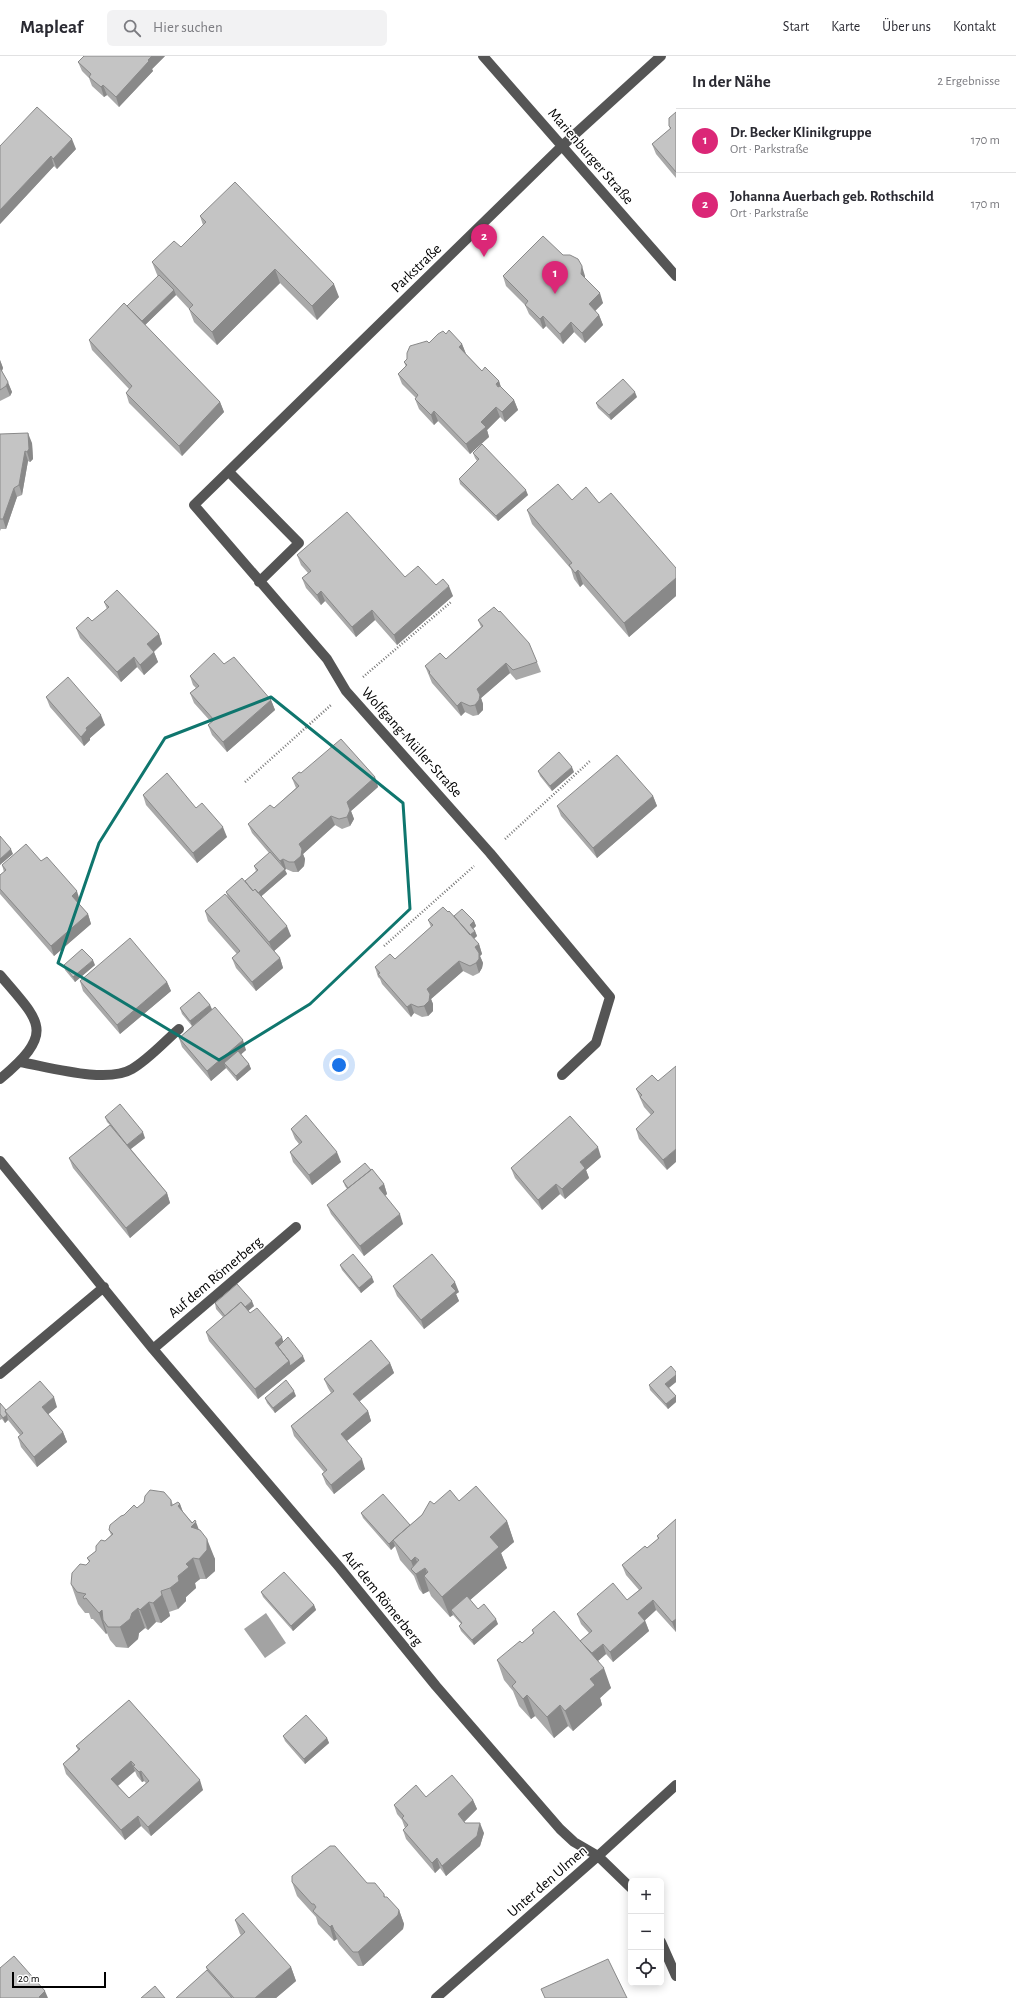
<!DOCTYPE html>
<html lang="de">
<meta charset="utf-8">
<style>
:root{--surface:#fff;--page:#f2f2f3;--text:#2b2b33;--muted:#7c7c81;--line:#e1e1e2;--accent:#db2777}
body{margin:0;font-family:"Alegreya Sans",sans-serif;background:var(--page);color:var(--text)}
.controls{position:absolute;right:12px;bottom:12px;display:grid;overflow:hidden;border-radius:6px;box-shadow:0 2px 10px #0003}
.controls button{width:36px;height:36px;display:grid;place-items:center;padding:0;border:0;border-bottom:1px solid var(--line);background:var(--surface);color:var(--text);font:20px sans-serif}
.scale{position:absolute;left:12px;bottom:10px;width:94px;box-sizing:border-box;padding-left:4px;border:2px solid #000;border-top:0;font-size:11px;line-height:14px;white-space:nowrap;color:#000;-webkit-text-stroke:3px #fff;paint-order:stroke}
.you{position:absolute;left:339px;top:1009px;width:14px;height:14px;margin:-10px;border:3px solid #fff;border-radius:50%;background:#1a73e8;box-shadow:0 0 0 6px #1a73e833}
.badge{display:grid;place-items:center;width:26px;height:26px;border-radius:50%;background:var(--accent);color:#fff;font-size:13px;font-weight:700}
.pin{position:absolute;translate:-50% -33px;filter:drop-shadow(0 1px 2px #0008)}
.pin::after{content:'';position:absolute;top:21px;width:14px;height:12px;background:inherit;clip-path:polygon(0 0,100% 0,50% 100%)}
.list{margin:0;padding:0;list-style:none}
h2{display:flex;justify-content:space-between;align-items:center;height:52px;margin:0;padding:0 16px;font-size:17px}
h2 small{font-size:13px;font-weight:400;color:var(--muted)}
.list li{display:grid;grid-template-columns:26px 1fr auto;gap:12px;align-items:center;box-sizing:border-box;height:64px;padding:0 16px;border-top:1px solid var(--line)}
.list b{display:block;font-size:15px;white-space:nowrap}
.list p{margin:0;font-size:13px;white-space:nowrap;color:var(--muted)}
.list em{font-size:13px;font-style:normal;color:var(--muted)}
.icon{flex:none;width:22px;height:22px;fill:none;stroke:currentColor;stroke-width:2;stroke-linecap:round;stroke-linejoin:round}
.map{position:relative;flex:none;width:676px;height:1942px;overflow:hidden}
header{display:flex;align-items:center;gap:24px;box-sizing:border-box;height:56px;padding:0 20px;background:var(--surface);border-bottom:1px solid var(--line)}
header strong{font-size:19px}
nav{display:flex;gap:22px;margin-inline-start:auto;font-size:14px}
.search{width:280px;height:36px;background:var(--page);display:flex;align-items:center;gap:10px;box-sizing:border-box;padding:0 14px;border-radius:6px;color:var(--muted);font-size:15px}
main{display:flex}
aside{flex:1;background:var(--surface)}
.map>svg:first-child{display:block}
.water{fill:#a3a3a3}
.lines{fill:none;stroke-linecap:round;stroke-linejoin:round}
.path{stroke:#777;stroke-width:2.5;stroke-dasharray:1 2;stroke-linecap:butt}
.minor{stroke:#555;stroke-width:10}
.wall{fill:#a9a9a9;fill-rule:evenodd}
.shaded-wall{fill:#898989}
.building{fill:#c4c4c4;stroke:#898989;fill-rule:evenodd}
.marked{fill:none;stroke:#0f766e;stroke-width:3;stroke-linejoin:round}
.labels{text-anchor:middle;stroke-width:3;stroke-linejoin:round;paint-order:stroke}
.street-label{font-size:15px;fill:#000;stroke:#fff}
</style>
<header>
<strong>Mapleaf</strong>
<div class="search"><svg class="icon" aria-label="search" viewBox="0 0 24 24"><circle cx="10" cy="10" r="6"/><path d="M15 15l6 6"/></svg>Hier suchen</div>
<nav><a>Start</a><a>Karte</a><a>Über uns</a><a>Kontakt</a></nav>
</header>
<main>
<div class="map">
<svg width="676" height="1942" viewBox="0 0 676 1942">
<rect width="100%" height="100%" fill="#fff"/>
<path class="water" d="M266,1557L286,1587L265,1602L244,1573Z"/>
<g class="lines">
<path class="path" d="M363,621L451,546
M245,726L331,649
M505,783L590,705
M384,890L474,810"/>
<path class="minor" d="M483,0L676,220
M229,416L299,487L259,526
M0,919C41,967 56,976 0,1023
M20,1006C49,1011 107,1028 132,1013C149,1003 164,986 179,973
M562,1019L596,987L610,941L490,797L346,635L327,603L194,449L562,90L661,0
M0,1105L153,1293L340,1512L436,1630L560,1773L574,1786L598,1800L631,1832
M153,1293L296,1171
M0,1318L104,1231
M661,1886L676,1920
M436,1942L598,1800L676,1729"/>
</g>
<path class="wall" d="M84,0H165L152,13L153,15L119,51L107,39L104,41L92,30L89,22L82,15L78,6Z
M676,56V122L656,98L652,88L670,73L669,70Z
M0,90L76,93L57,113L54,110L0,168Z
M200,160L339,241L317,264L280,227L217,289L194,266L189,253L176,239L145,269L220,346L224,356L182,400L129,347L126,337L129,333L92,294L89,284L127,250L158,221L152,206L181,191L203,169Z
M563,199L585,220V222L603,247L595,255L599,259L603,269L585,287L574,276L563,288L546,270L543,273L529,258L525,249L506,230L503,220Z
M446,278L462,288L466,298L482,315L499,325L501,331L514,344L518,354L505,366L500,361L487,374L489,381L470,398L438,365L434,369L419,353L415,343L416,342L402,328L398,318L406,311L404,306L429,287Z
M0,304L3,312L2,315L12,336L10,340L0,345Z
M637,341L611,364L598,352L596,347Z
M0,378L32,387L33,403L30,406L28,405L22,439L17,441L6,473H1L0,475Z
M473,397L528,439L498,465L460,428L459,423L477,405L475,402Z
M572,444L599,447L676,512V540L629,581L583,528L580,531L574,523L571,513L532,468L527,454Z
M297,499L405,521L436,529L453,540L397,589L375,564L356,581L325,545L321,549L306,532L302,522L308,517L301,509Z
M104,546L159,578L162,588L154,596L158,606L144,619L137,611L121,626L80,582L76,572L92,565L107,553Z
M478,564L537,606L541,616L516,624L510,617L481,642L483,648V654L478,659L473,660L465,656L461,660L432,627L425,610L446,603L481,571Z
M224,608L271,644L275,654L227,696L212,679L208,669L211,666L194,647L190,637L196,632L193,629L190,620Z
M46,641L105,669L90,682V684L84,690L50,651Z
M538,715L574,716L552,735L540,720Z
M301,717L375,721L378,731L351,755L354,763L350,770L342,773L335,769L303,798L305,803L304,810L298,816H293L286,813L285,814L287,818L261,840L291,880L274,895L280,902L283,912L256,935L236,912L232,902L237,898L208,865L205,855L228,842L226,836L245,825L256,815L254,810L269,797L252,777L248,768L274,752L296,732L292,722Z
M143,739L196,752L227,781L197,807L146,749Z
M653,740L657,750L597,802L561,760L557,750Z
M41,805L80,845L78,847L88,858L91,868L54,900L0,838V819L4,816L2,809Z
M448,856L454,860L474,865L476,870L473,873L475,875L477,880L474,883L479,888L482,898L480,900L483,907L482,912L479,917L473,920L463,915L431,943L433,948V955L428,960L422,961L414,957L411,961L382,928L380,923L378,921L375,911L395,903L431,871L428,864Z
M64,909H95L75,926L65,914Z
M80,925L167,926L171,935L120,978L83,935Z
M210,949L212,953L246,994L241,998L249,1008L251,1013L237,1025L226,1012L211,1025L182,991L179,982L192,970L182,958L180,952Z
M652,1019L667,1114L639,1083L636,1073L651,1059L644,1051L636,1033Z
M105,1061L145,1082L131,1093L167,1137L170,1147L130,1182L73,1112L69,1102L110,1069L107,1066Z
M291,1073L341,1106L312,1129L293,1106L290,1096L299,1088L295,1083Z
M601,1101L586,1114L589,1122L565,1143L560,1138L542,1154L515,1122L511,1112Z
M371,1114L384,1128L387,1138L385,1140L403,1168L364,1200L331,1158L327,1149L347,1133L345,1130L343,1125Z
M340,1209L374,1226L361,1237L342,1214Z
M393,1230L459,1236L456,1238L459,1245L424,1273L397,1240Z
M215,1247L254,1250L248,1255L250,1257L305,1305L258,1343L209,1285L206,1276L223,1261L216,1253Z
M390,1307L394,1317L359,1346L368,1355L371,1365L347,1385L365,1413L334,1438L326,1428L322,1418L324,1416L294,1380L291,1370L331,1337L328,1332L324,1323Z
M676,1316V1326L669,1332L676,1340V1346L668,1353L650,1334L649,1329Z
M296,1340L275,1357L267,1347L265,1342Z
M0,1347L6,1354L57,1351L48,1358L63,1376L67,1386L37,1411L21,1391L18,1381L20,1379L8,1364L5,1367L2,1363L0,1364Z
M171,1444L173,1449L180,1448L183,1456L199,1474L215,1503V1515L206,1523H200L195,1527L196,1532L186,1541V1545L178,1553L169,1556L170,1560L161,1567L156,1566L148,1574L145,1572L139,1577L138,1583L128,1592L116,1591L110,1584L107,1577L106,1578L93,1563H91L89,1557H85L78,1548L71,1528L86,1509L89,1506L87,1502L96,1495L111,1479L109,1474L124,1459L137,1452Z
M459,1445L507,1465L514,1486L501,1497L507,1512L470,1544L478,1553L498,1568L474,1589L461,1575L459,1570L461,1568L453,1559L450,1561L431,1540L429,1535L423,1538L419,1533L414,1520L400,1504L395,1490L391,1494L363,1462L361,1457L410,1469L434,1448Z
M676,1463V1576L656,1554L645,1564L649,1575L613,1606L606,1598L598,1605L611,1632L600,1642L602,1649L573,1675L568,1670L554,1682L535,1660L531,1663L519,1650L513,1635L504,1624L497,1604L522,1587L533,1577L532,1574L580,1585L589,1577L581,1568L577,1558L627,1544L639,1534L626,1519L622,1509L647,1492L658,1483L657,1480Z
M261,1536L314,1549L316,1554L293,1575L263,1541Z
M129,1644L203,1734L151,1780L141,1770L125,1784L66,1718L63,1708L78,1694L76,1690ZM135,1715L137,1720L142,1726L144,1725L146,1727L129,1742L118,1730Z
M283,1680L327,1682L329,1687L305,1708L285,1685Z
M426,1741L473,1744L477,1753L464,1766L465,1767L484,1777L480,1790L446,1820L440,1812L435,1817L406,1783L403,1774L405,1772L402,1764L397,1758L394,1749Z
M292,1826L367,1827L384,1838L385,1841L399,1854L404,1868L403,1873L363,1910H358L339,1888L337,1883L334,1885L318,1868L316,1861L297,1840Z
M235,1864L291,1911L296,1925L276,1942H176L207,1914L206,1911L241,1879L240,1878Z"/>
<path class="shaded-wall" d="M152,0H165L152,13L153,15L119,51L116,41Z
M103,29L107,39L104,41L101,31Z
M72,83L76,93L57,113L53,103Z
M51,100L54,110L0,168V154Z
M582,210L585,220V228L581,218Z
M275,213L280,227L217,289L212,276Z
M334,228L339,241L317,264L312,250Z
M174,234L176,239L142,272L141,266Z
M600,237L603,247L592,258L589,248Z
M599,259L603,269L585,287L582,277Z
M543,260L546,270L543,273L540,263Z
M571,266L574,276L563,288L560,278Z
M462,288L466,298L459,291Z
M0,304L3,312L1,317L0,315Z
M499,325L502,335L496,328Z
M8,326L12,336L10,340L6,330Z
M635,336L637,341L611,364L609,359Z
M514,344L518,354L505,366L502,356Z
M220,346L224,356L182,400L179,390Z
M496,351L500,361L487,374L489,381L470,398L466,388L481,366Z
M434,355L438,365L434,369L431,359Z
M28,377L32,387L33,403L30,406L27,396Z
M25,395L28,405L22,439L19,429Z
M14,432L17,441L6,473L3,463Z
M526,434L528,439L498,465L496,460Z
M578,514L583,528L580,531L575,517Z
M676,522V540L629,581L624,567Z
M449,530L453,540L397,589L394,579Z
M321,535L325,545L321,549L317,539Z
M372,554L375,564L356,581L352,571Z
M159,578L162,588L151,598L147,588Z
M154,596L158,606L144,619L140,609Z
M134,601L137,611L121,626L117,616Z
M506,607L510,617L481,642L483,648V654L478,659L475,649L477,633Z
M271,644L275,654L227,696L223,686Z
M461,646L465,656L461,660L457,650Z
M101,659L105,669L90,682V684L84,690L81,681L86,672Z
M572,711L574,716L552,735L550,730Z
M375,721L378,731L351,755L354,763L350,770L347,761V746Z
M653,740L657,750L597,802L593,792Z
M331,760L335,769L303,798L305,803L304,810L298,816L294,806L299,788Z
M223,771L227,781L197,807L193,797Z
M11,793L13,798L0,809V803Z
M283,803L286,813L285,814L287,818L256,845L255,839L284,814L280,805Z
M77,835L80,845L75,850L72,840Z
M88,858L91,868L54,900L51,890Z
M474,865L476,870L472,874L470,869Z
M287,870L291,880L273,896L269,886Z
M475,875L477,880L471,885L469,880Z
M479,888L482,898L480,900L483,907L482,912L479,917L476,907L475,891Z
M280,902L283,912L256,935L252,926Z
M93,904L95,909L75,926L73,921Z
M459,905L463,915L431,943L433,948V955L428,960L424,950L427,933Z
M167,926L171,935L120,978L117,969Z
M411,948L414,957L411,961L407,951Z
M210,949L212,954L192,970L190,965Z
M243,984L246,994L227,1011L224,1007L226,1012L211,1025L207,1015Z
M249,1008L251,1013L237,1025L236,1020Z
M143,1076L145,1082L128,1095L126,1090Z
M598,1091L601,1101L586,1114L589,1122L565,1143L562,1133L580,1106Z
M676,1093V1106L667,1114L663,1104Z
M337,1096L341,1106L312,1129L309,1119Z
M384,1128L387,1138L382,1142L379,1132Z
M556,1128L560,1138L542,1154L538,1144Z
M167,1137L170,1147L130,1182L126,1172Z
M400,1158L403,1168L364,1200L360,1190Z
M372,1221L374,1226L361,1237L359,1232Z
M455,1226L459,1236L456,1238L459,1245L424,1273L421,1264L451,1230Z
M252,1245L254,1250L246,1257L244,1252Z
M282,1281L285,1291L280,1296L275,1287Z
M303,1300L305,1305L258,1343L255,1333L289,1305Z
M390,1307L394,1317L356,1348L353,1338Z
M676,1319V1326L667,1333L665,1328Z
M294,1335L296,1340L275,1357L273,1352Z
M676,1340V1346L668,1353L666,1348Z
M54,1341L57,1351L45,1361L42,1351Z
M368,1355L371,1365L344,1387L341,1378Z
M7,1359L8,1364L5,1367L3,1362Z
M63,1376L67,1386L37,1411L34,1401Z
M362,1403L365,1413L334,1438L331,1429Z
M180,1448L187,1468L178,1450Z
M507,1465L514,1486L501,1497L507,1512L454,1558L451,1554L453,1559L450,1561L442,1541L490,1481Z
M196,1466L204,1487L191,1471Z
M207,1483L215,1503V1515L206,1523L199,1503Z
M393,1485L395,1490L391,1494L389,1488Z
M415,1501L421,1515L425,1512L431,1527L424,1520L429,1535L423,1538L411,1505Z
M193,1502L200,1523L195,1527L196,1532L186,1541V1545L178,1553L170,1532L186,1508Z
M161,1535L169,1556L170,1560L161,1567L153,1547Z
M653,1544L656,1554L642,1567L638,1557Z
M149,1546L156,1566L148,1574L140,1554Z
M314,1549L316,1554L293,1575L291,1570Z
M138,1552L145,1572L139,1577L138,1583L128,1592L120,1571L132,1557Z
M102,1554L103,1564L107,1577L106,1578L99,1557Z
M496,1563L498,1568L474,1589L472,1584Z
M676,1563V1576L672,1566Z
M645,1565L649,1575L613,1606L610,1596Z
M603,1588L606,1598L592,1610L589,1600Z
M604,1612L611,1632L600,1642L602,1649L573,1675L565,1655L590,1623Z
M527,1639L535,1660L531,1663L523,1643Z
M560,1649L568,1670L554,1682L547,1661Z
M327,1682L329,1687L305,1708L304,1703Z
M131,1705L135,1715L115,1732L111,1723Z
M141,1715L144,1725L142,1726L139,1716Z
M200,1724L203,1734L151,1780L148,1771Z
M473,1744L477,1753L462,1768L458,1758Z
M138,1760L141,1770L125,1784L121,1774Z
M480,1767L484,1777L480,1790L446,1820L442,1810Z
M437,1802L440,1812L435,1817L432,1807Z
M399,1854L404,1868L403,1873L363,1910L358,1896Z
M332,1869L337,1883L334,1885L330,1871Z
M291,1911L296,1925L276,1942H255Z
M45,1935L48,1942H39V1941Z"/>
<path class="building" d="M84,0H152L148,4L149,5L116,41L103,29L101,31L89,21L91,18L78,6Z
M37,51L72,83L53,103L51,100L0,154V90Z
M676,56V116L652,88L671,72L669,70V62Z
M235,126L334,228L312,250L275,213L212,276L189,253L193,249L152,206L174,185L181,191L206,166L200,160Z
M543,180L563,199H570L578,203L582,210L581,218L600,237L589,248L599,259L582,277L571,266L560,278L543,260L540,263L532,255L525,249L528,245L503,220Z
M159,219L174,234L142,265L127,250Z
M124,247L220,346L179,390L126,337L132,330L89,284Z
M449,274L462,288L459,291L482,315L485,311L499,325L496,328L498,331L500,330L514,344L502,356L496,351L481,366L486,371L466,388L434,355L431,359L415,343L418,339L398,318L407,309L404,306L407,303V297L410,290L427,285L429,287L438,278L443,275L446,278Z
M0,312L8,326L6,330L0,334Z
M623,323L635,336L609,359L596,347Z
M28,377L29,393L27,396L25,395L19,429L14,432L3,463H0V378Z
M482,388L526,434L496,460L459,423L479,403L473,397Z
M558,428L572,444L586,431L599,447L611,437L676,512V522L624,567L578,514L575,517L569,509L572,507L527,454Z
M347,456L405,521L418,510L436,529L443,523L449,530L394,579L372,554L352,571L321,535L317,539L302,522L311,515L297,499Z
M117,534L159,578L147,588L154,596L140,609L134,601L117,616L76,572L88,561L92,565L109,551L104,546Z
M494,551L499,556L500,555L529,587L537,606L513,614L506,607L477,633L480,639L479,644L475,649L470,650L461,646L457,650L429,617L430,616L425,610L440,597L446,603L483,570L478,564Z
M214,597L224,608L234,601L271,644L223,686L208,669L214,664L190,637L199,630L190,620Z
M68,621L101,659L86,672L87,674L81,681L46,641Z
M341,683L375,721L347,746L350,754L347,761L339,763L331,760L299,788L302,793L301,800L294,806H289L283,803L280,805L248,768L270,749L274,752L299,730L292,722L299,716L301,717Z
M559,696L572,711L550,730L538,715Z
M617,699L653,740L593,792L557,750Z
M167,717L196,752L202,747L223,771L193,797L143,739Z
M0,780L11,793L0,803Z
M26,788L41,805L47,801L77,835L72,840L88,858L51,890L0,833V819L6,814L2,809Z
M270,796L285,813L258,837L255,833L253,835L245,825L258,814L254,810Z
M242,822L253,835L255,833L287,870L269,886L226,836Z
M225,838L280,902L252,926L232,902L240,895L205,855Z
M443,851L448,856L449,855L479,888L475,891L479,897V903L476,907L470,910L459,905L427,933L430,938L429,945L424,950L418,951L411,948L407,951L378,918L380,917L375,911L390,898L395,903L433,869L428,864Z
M462,853L474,865L470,869L475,875L470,879L454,860Z
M130,882L167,926L117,969L80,925Z
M82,893L93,904L73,921L64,909Z
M199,936L210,949L190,965L180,952Z
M215,951L243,984L207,1015L179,982Z
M238,995L249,1008L236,1020L224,1007Z
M676,1010V1093L663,1104L636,1073L654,1056L640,1041L642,1039L636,1033L652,1019L658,1025Z
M120,1048L143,1076L127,1089L105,1061Z
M306,1059L337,1096L309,1119L290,1096L302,1086L291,1073Z
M570,1060L598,1091L580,1106L585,1112L562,1133L556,1128L538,1144L511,1112Z
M110,1069L167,1137L126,1172L69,1102Z
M365,1107L371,1114L348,1132L343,1125Z
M372,1113L384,1128L379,1132L400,1158L360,1190L327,1149Z
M353,1198L372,1221L359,1232L340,1209Z
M432,1198L455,1226L451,1230L456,1235L421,1264L393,1230Z
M237,1228L252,1245L245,1251L241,1246L225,1260L215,1247Z
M241,1246L250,1257L257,1252L282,1281L275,1287L289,1305L255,1333L206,1276Z
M288,1281L303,1300L290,1310L289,1305L278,1291Z
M371,1284L390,1307L353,1338L368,1355L341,1378L362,1403L331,1429L322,1418L327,1414L291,1370L334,1335L324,1323Z
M671,1310L676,1316V1319L665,1328L676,1340L666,1348L649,1329Z
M286,1324L294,1335L273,1352L265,1342Z
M40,1325L54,1341L42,1351L63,1376L34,1401L18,1381L23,1377L5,1355Z
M0,1347L6,1354L5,1355L7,1359L3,1362L0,1358Z
M476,1430L507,1465L490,1481L499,1491L442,1541L424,1520L428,1516L425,1512L416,1518L411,1513L419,1504L415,1501L411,1505L393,1484L422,1459L430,1445L434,1448L450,1434L459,1445Z
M150,1434L164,1436L171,1444V1450L178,1446L180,1448L178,1450L192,1467L195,1464L196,1466L191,1471L200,1474L207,1483V1494L199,1503L193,1502L186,1508L189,1511L178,1520L179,1525L170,1532L161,1535L162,1539L153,1547L149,1546L140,1554L138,1552L132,1557L130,1563L120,1571H108L103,1564L102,1554L99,1557L86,1542L84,1543L83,1541L86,1538L77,1536L71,1528L72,1517L80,1508L86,1509L90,1505L87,1502L96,1495V1490L101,1484L105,1485L113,1478L109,1474L110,1469L121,1460L124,1459L134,1449L137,1452L144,1446L145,1440Z
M383,1438L410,1469L393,1484L389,1488L361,1457Z
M676,1463V1563L672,1566L653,1544L638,1557L645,1565L610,1596L603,1588L592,1597L580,1585L592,1575L577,1558L613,1527L627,1544L642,1532L622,1509L645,1490L647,1492L659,1482L657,1480Z
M284,1516L314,1549L291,1570L261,1536Z
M467,1540L478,1553L484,1548L496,1563L472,1584L459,1570L462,1567L451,1554Z
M554,1555L604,1612L590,1623L595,1629L565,1655L560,1649L547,1661L527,1639L523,1643L512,1630L516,1626L497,1604L520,1585L522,1587L534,1577L532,1574Z
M129,1644L200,1724L148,1771L138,1760L121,1774L63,1708L80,1693L76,1690ZM131,1705L135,1709L133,1710L139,1716L141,1715L149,1725L129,1742L111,1723Z
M306,1659L327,1682L304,1703L283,1680Z
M452,1719L473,1744L458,1758L465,1767H480L477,1780L442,1810L437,1802L432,1807L403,1774L408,1769L402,1762L404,1760L394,1749L416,1729L426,1741Z
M330,1790H335L367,1827H375L384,1838V1841H387L399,1854L398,1859L358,1896H353L334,1874L332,1869L330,1871L313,1855L316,1851L314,1848H312L292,1826V1820Z
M243,1857L291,1911L255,1942H234L206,1911L245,1876L235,1864Z
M14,1900L45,1935L39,1941L40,1942H0V1912Z
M608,1903L627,1942H545L541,1933Z
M207,1914L232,1942H176Z
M155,1930L165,1942H141Z"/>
<path class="marked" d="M271,641L403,747L410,853L310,948L219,1004L58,907L99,787L165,682Z"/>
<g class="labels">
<g class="street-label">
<text transform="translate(591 100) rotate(49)" y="5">Marienburger Straße</text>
<text transform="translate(416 212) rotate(-44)" y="5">Parkstraße</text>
<text transform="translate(412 686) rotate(48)" y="5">Wolfgang-Müller-Straße</text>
<text transform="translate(215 1221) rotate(-40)" y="5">Auf dem Römerberg</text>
<text transform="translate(383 1542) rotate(51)" y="5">Auf dem Römerberg</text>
<text transform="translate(547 1825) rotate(-41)" y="5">Unter den Ulmen</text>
</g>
</g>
</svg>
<div class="controls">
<button>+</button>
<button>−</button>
<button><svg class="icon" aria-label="locate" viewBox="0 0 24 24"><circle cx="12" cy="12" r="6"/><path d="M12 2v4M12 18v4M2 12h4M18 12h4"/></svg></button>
</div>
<div class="scale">20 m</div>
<div class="you"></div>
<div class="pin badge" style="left:555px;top:238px">1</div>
<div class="pin badge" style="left:484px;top:201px">2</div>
</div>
<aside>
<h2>In der Nähe<small>2 Ergebnisse</small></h2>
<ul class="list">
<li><span class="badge">1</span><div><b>Dr. Becker Klinikgruppe</b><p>Ort · Parkstraße</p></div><em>170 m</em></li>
<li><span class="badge">2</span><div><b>Johanna Auerbach geb. Rothschild</b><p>Ort · Parkstraße</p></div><em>170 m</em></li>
</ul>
</aside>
</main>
